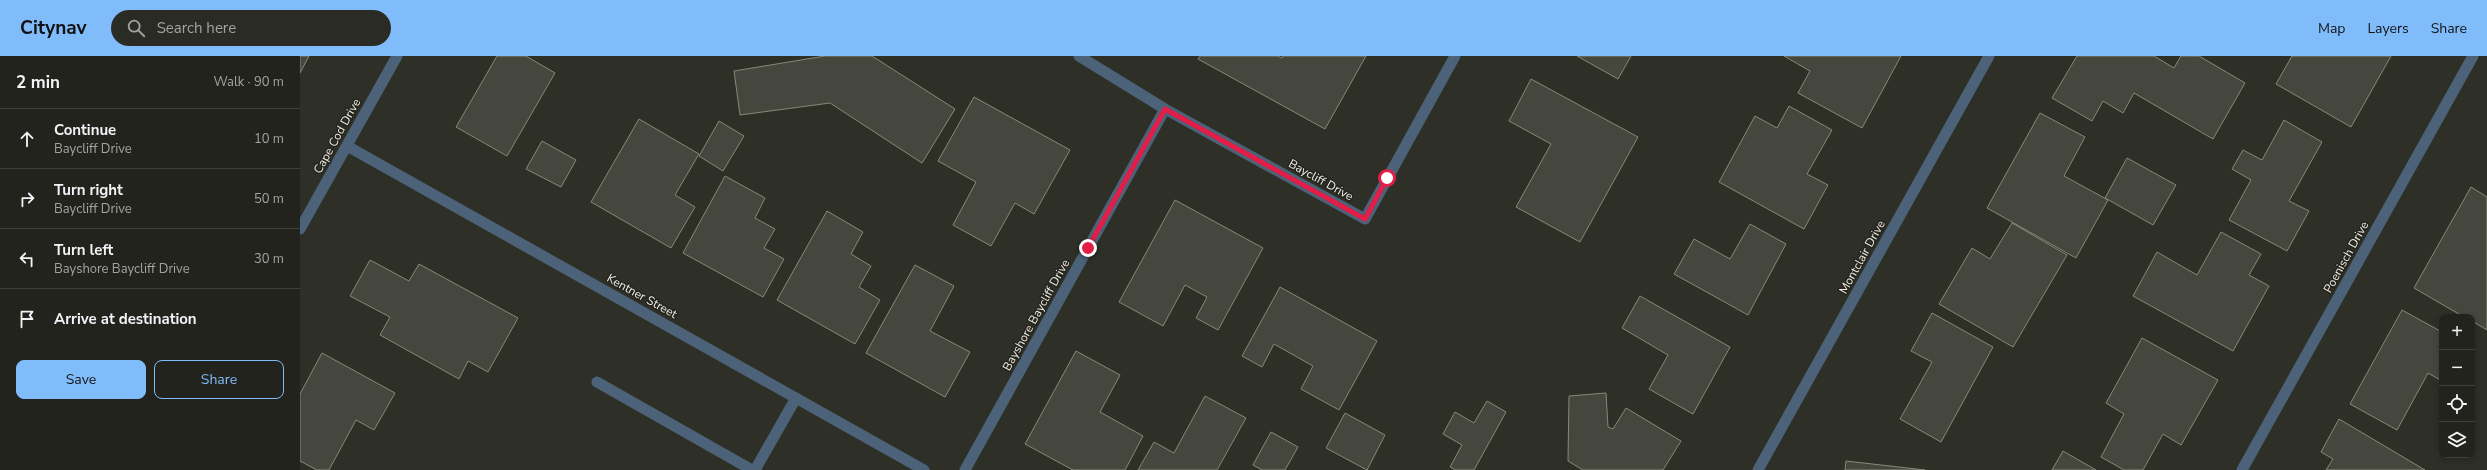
<!DOCTYPE html>
<meta charset="utf-8">
<style>
:root{--surface:#22231c;--page:#2a2b25;--text:#f1f3f6;--muted:#a2a4a3;--line:#3f403b;--accent:#81bcfa}
body{margin:0;font-family:"Nunito Sans",sans-serif;background:var(--page);color:var(--text)}
.controls{position:absolute;right:12px;bottom:12px;display:grid;overflow:hidden;border-radius:8px;box-shadow:0 2px 6px #0003}
.controls button{width:36px;height:36px;display:grid;place-items:center;padding:0;border:0;border-bottom:1px solid var(--line);background:var(--surface);color:var(--text);font:20px sans-serif}
.stop{position:absolute;width:12px;height:12px;margin:-9px;border:3px solid #e11d48;border-radius:50%;background:#fff}
.stop.end{background:#e11d48;border-color:#fff;box-shadow:0 1px 4px #0008}
.list{margin:0;padding:0;list-style:none}
h2{display:flex;justify-content:space-between;align-items:center;height:52px;margin:0;padding:0 16px;font-size:17px}
h2 small{font-size:13px;font-weight:400;color:var(--muted)}
.list li{display:grid;grid-template-columns:26px 1fr auto;gap:12px;align-items:center;box-sizing:border-box;height:60px;padding:0 16px;border-top:1px solid var(--line)}
.list b{display:block;font-size:15px;white-space:nowrap}
.list p{margin:0;font-size:13px;white-space:nowrap;color:var(--muted)}
.list em{font-size:13px;font-style:normal;color:var(--muted)}
.actions{display:flex;gap:8px;padding:12px 16px}
.actions a{flex:1;padding:9px 0;border:1px solid var(--accent);border-radius:8px;text-align:center;font-size:14px;color:var(--accent)}
.actions .main{background:var(--accent);color:#111}
.icon{flex:none;width:22px;height:22px;fill:none;stroke:currentColor;stroke-width:2;stroke-linecap:round;stroke-linejoin:round}
.map{position:relative;flex:none;width:2187px;height:414px;overflow:hidden}
header{display:flex;align-items:center;gap:24px;box-sizing:border-box;height:56px;padding:0 20px;background:var(--accent);color:#111}
header strong{font-size:19px}
nav{display:flex;gap:22px;margin-inline-start:auto;font-size:14px}
.search{width:280px;height:36px;background:var(--page);display:flex;align-items:center;gap:10px;box-sizing:border-box;padding:0 14px;border-radius:22px;color:var(--muted);font-size:15px}
main{display:flex}
aside{flex:1;background:var(--surface)}
.map>svg:first-child{display:block}
.building{fill:#45463d;stroke:#87887d}
.lines{fill:none;stroke-linecap:round;stroke-linejoin:round}
.service{stroke:#4c6278;stroke-width:11}
.minor{stroke:#4c6278;stroke-width:11}
.route{stroke:#e11d48;stroke-width:5}
.labels{text-anchor:middle;stroke-width:3;stroke-linejoin:round;paint-order:stroke}
.street-label{font-size:12px;fill:#eeeee8;stroke:#25251d}
</style>
<header>
<strong>Citynav</strong>
<div class="search"><svg class="icon" aria-label="search" viewBox="0 0 24 24"><circle cx="10" cy="10" r="6"/><path d="M15 15l6 6"/></svg>Search here</div>
<nav><a>Map</a><a>Layers</a><a>Share</a></nav>
</header>
<main>
<aside>
<h2>2 min<small>Walk · 90 m</small></h2>
<ul class="list">
<li><svg class="icon" aria-label="ahead" viewBox="0 0 24 24"><path d="M12 20V5M6 11l6-6 6 6"/></svg><div><b>Continue</b><p>Baycliff Drive</p></div><em>10 m</em></li>
<li><svg class="icon" aria-label="right" viewBox="0 0 24 24"><path d="M7 20v-9h11M14 6l5 5-5 5"/></svg><div><b>Turn right</b><p>Baycliff Drive</p></div><em>50 m</em></li>
<li><svg class="icon" aria-label="left" viewBox="0 0 24 24"><path d="M17 20v-9H6M10 6l-5 5 5 5"/></svg><div><b>Turn left</b><p>Bayshore Baycliff Drive</p></div><em>30 m</em></li>
<li><svg class="icon" aria-label="arrive" viewBox="0 0 24 24"><path d="M6 21V4h12l-3 4 3 4H6"/></svg><div><b>Arrive at destination</b></div></li>
</ul>
<div class="actions"><a class="main">Save</a><a>Share</a></div>
</aside>
<div class="map">
<svg width="2187" height="414" viewBox="0 0 2187 414">
<rect width="100%" height="100%" fill="#2e2f26"/>
<path class="building" d="M0,0H9L0,17Z
M197,0H226L255,17L207,100L156,71Z
M525,0H572L655,53L622,107L530,47L440,59L434,15Z
M900,0H978L982,2L983,0H1066L1025,73L898,3Z
M1277,0H1331L1318,23Z
M1484,0H1601L1562,72L1498,37L1510,15Z
M1777,0H1854L1874,12L1881,0H1899L1945,27L1913,83L1834,37L1823,57L1803,45L1792,65L1752,42Z
M1992,0H2091L2051,71L1976,28Z
M1231,23L1338,81L1280,186L1216,151L1251,88L1209,65Z
M674,41L770,94L734,158L715,147L691,190L653,169L676,126L638,105Z
M1489,50L1532,74L1507,118L1528,129L1504,173L1419,126L1455,60L1477,72Z
M1740,57L1785,81L1764,120L1808,144L1776,202L1687,152Z
M339,63L399,98L375,139L395,151L371,192L291,146Z
M1984,64L2022,86L1989,145L2009,155L1987,195L1929,164L1951,124L1932,113L1943,94L1962,104Z
M419,65L444,80L423,115L399,100Z
M242,85L276,104L261,131L226,113Z
M1827,102L1876,129L1853,169L1805,142Z
M425,120L465,142L455,162L475,173L464,192L484,203L463,241L383,197Z
M2171,131L2187,141V274L2172,265V261H2164L2114,232Z
M875,144L963,192L918,274L896,262L907,241L885,229L863,270L819,246Z
M527,155L563,176L551,198L571,210L559,231L580,244L555,288L477,244Z
M1712,167L1767,199L1713,291L1639,248L1672,192L1690,203Z
M1450,168L1486,188L1448,259L1374,218L1394,183L1430,203Z
M1921,176L1961,198L1949,219L1969,230L1933,295L1833,240L1857,196L1897,219Z
M70,204L109,225L119,208L218,262L188,316L168,305L159,323L80,279L90,261L50,240Z
M615,209L654,230L630,275L670,296L645,341L566,297Z
M980,231L1077,285L1039,354L1001,333L1013,310L974,288L962,311L942,300Z
M1340,240L1430,291L1393,358L1349,333L1368,299L1322,272Z
M2102,254L2142,276V325L2128,317L2097,374L2050,348Z
M1632,257L1693,291L1641,386L1600,363L1632,306L1611,295Z
M1842,282L1918,324L1881,389L1863,378L1843,414H1824L1801,401L1824,358L1806,347Z
M776,295L820,319L800,356L843,380L825,414H773L725,388Z
M22,297L95,337L74,374L56,364L29,414H17L0,405V338Z
M1306,337L1308,371L1313,373L1326,352L1381,385L1363,414H1283L1268,405L1269,340Z
M905,340L946,362L917,414H838L854,386L874,397Z
M1187,345L1206,356L1174,414H1156L1150,411L1162,389L1143,378L1155,356L1174,367Z
M1045,357L1085,379L1067,414L1026,392Z
M2039,363L2125,414H2026L2033,403L2021,396Z
M971,376L998,391L985,414H962L953,409Z
M1763,395L1796,414H1752Z
M1546,405L1625,414H1545Z"/>
<g class="lines">
<path class="service" d="M297,326L452,414
M455,414L496,342"/>
<path class="minor" d="M779,0L865,53L1065,163L1155,0
M47,90L624,414
M0,173L97,0
M665,414L865,53
M1458,414L1689,0
M1942,414L2173,0"/>
</g>
<g class="lines">
<path class="route" d="M788,192L865,53L1065,163L1087,122"/>
</g>
<g class="labels">
<g class="street-label">
<text transform="translate(37 80) rotate(-61)" y="4">Cape Cod Drive</text>
<text transform="translate(1021 124) rotate(29)" y="4">Baycliff Drive</text>
<text transform="translate(1562 201) rotate(-61)" y="4">Montclair Drive</text>
<text transform="translate(2046 201) rotate(-61)" y="4">Poenisch Drive</text>
<text transform="translate(342 240) rotate(29)" y="4">Kentner Street</text>
<text transform="translate(736 259) rotate(-61)" y="4">Bayshore Baycliff Drive</text>
</g>
</g>
</svg>
<div class="controls">
<button>+</button>
<button>−</button>
<button><svg class="icon" aria-label="locate" viewBox="0 0 24 24"><circle cx="12" cy="12" r="6"/><path d="M12 2v4M12 18v4M2 12h4M18 12h4"/></svg></button>
<button><svg class="icon" aria-label="layers" viewBox="0 0 24 24"><path d="M12 4l9 5-9 5-9-5zM3 14l9 5 9-5"/></svg></button>
</div>
<div class="stop" style="left:1087px;top:122px"></div>
<div class="stop end" style="left:788px;top:192px"></div>
</div>
</main>
